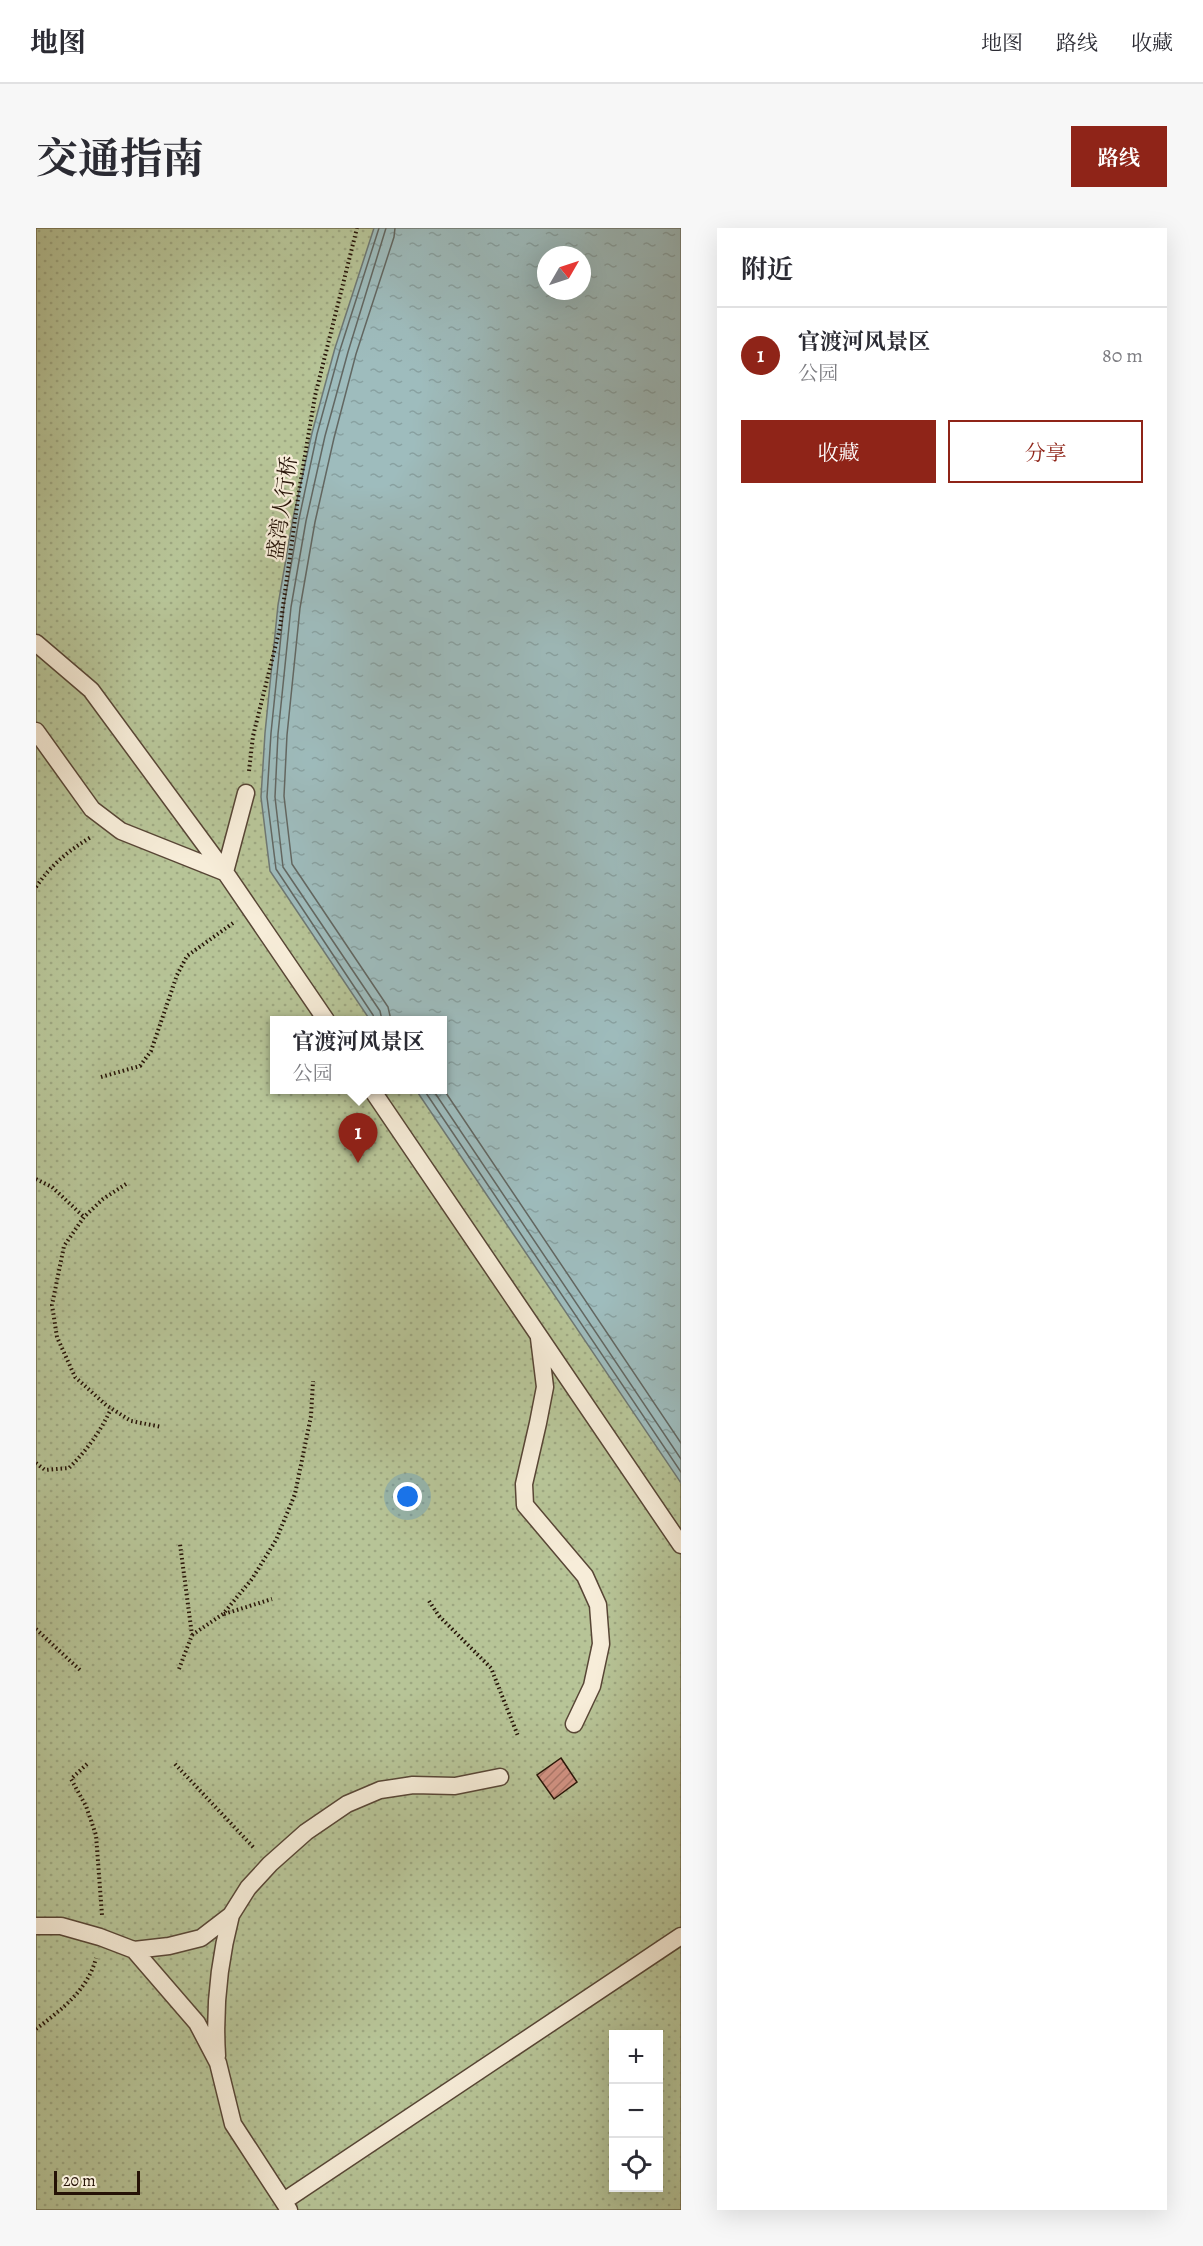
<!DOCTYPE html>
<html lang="zh">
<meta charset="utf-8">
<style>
:root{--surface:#fff;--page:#f7f7f7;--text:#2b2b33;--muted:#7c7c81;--line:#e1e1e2;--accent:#8f2418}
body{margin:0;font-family:Alegreya,"Noto Serif SC",serif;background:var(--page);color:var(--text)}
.controls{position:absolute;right:18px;bottom:18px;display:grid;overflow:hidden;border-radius:0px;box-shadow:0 6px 24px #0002}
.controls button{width:54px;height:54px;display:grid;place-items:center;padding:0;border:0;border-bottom:2px solid var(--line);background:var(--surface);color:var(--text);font:30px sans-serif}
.compass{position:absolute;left:501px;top:18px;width:54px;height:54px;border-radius:50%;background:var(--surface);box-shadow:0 6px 24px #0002;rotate:51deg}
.scale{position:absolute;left:18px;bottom:15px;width:86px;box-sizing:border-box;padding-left:6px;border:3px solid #251206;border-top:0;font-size:16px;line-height:21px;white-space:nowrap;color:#251206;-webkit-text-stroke:4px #f7edd9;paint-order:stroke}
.you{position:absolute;left:372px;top:1269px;width:21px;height:21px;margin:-15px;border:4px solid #fff;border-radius:50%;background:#1a73e8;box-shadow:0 0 0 9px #1a73e833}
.badge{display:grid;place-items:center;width:39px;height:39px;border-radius:50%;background:var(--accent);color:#fff;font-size:20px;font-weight:700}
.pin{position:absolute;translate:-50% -50px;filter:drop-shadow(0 2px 3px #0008)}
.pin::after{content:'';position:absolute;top:32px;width:21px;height:18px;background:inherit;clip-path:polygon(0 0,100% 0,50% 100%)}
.popup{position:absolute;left:234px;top:788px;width:177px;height:78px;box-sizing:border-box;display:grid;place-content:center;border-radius:0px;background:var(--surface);filter:drop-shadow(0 2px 4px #0005);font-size:20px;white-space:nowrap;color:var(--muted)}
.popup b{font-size:22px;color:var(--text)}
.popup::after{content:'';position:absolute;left:50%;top:100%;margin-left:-12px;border:12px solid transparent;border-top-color:var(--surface)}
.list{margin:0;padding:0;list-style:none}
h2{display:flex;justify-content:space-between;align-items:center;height:78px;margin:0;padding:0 24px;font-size:26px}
h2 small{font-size:20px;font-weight:400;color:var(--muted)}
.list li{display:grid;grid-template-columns:39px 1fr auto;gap:18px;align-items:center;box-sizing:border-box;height:96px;padding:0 24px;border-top:2px solid var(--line)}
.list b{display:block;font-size:22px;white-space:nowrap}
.list p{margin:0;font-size:20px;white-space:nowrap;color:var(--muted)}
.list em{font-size:20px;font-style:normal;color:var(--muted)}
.actions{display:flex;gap:12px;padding:18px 24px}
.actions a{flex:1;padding:14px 0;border:2px solid var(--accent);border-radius:0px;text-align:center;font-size:21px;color:var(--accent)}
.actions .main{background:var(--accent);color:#fff}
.icon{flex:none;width:33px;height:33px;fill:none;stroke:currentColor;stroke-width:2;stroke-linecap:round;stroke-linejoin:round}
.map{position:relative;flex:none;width:645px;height:1982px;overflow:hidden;border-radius:0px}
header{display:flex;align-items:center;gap:36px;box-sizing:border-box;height:84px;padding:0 30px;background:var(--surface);border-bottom:2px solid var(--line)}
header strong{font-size:28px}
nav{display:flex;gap:33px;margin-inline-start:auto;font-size:21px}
.intro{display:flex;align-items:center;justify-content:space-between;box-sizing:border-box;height:144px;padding:0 36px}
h1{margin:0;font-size:42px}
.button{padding:15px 27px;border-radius:0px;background:var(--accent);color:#fff;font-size:21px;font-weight:700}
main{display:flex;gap:36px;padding:0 36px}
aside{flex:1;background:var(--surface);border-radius:0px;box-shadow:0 6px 24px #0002}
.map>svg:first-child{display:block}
.park{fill:url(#park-dots);stroke:#6e6b4e;stroke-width:1.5;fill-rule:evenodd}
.water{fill:url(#water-ripples);stroke:#6e7874;stroke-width:1.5;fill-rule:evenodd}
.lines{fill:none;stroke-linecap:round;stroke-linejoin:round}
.shore{stroke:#626762;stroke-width:1.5}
.building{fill:url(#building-hatch);stroke:#251206;stroke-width:1.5}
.service-casing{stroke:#584636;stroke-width:19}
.path{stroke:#251206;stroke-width:4;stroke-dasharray:1.5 3;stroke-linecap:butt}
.service{stroke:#f7edd9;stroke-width:16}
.labels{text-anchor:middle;stroke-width:4.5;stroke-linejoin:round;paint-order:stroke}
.street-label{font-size:21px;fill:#251206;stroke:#f7edd9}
</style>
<header>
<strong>地图</strong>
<nav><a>地图</a><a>路线</a><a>收藏</a></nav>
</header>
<div class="intro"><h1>交通指南</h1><a class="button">路线</a></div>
<main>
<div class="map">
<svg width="645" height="1982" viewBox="0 0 645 1982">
<defs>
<pattern id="park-dots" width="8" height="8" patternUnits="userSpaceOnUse" patternTransform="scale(1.5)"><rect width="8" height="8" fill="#b7c497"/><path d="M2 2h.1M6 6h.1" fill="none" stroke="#9da781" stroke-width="1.8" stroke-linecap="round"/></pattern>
<pattern id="water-ripples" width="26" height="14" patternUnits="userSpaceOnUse" patternTransform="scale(1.5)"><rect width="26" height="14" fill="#9ebcbd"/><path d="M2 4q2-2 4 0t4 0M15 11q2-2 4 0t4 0" fill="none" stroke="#88a1a1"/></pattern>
<pattern id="building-hatch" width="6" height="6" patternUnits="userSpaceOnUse" patternTransform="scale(1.5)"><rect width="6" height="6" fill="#d39384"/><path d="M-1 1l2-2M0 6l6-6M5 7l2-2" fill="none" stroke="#ab776a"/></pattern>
</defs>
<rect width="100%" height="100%" fill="#f3e3c4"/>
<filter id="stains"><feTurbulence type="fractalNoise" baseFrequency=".00333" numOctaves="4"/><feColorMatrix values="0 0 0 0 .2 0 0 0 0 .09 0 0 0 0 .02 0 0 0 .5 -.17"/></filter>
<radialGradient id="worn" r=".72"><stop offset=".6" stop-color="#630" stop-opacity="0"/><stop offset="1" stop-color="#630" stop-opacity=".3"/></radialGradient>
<path class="park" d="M0,0H645V1982H0ZM510,27H546V63H510ZM238,792H406V862H238ZM578,1806H622V1960H578Z"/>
<path class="water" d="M338,0H645V1255L380,862H406V792H334L234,643L225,569L229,505L242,377L257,290L276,205L299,120ZM510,27H546V63H510Z"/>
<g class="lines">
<path class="shore" d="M339,792L337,787L240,641L231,569L235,505L248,378L263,291L281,206L304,122L343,0
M346,792L344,783L247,639L239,569L242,506L255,379L270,293L289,208L312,124L350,0
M355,792L352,779L256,636L248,568L251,507L264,380L279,294L298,210L320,126L358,9L359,0
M406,859L645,1215
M388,862L645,1244
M397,862L645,1231"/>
</g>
<path class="building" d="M525,1530L541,1554L518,1571L501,1547Z"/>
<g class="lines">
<defs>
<path id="service" d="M0,415L55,462L189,644
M0,503L56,581L85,603L188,644
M210,565L189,644L290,792
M336,862L645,1317
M503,1110L509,1159L502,1195L488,1256L489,1277L549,1348L562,1377L565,1416L556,1458L538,1496
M0,1698H25L64,1709L98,1722L161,1795L182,1835L197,1896L253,1982
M98,1722L133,1718L165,1710L195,1687L212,1660L234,1636L270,1604L311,1576L344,1562L377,1557L419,1558L464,1549
M181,1828C178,1780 183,1733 195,1687
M248,1973L645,1708"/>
</defs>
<use href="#service" class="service-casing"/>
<path class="path" d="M213,543L217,508L244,400L263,263L279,168L321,0
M0,659C15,637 32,623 55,609
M65,849L104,838L115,823L141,747L151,728L197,695
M0,951L16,959L48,989
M90,956L67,971L48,989L28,1018L16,1077L21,1109L39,1149L70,1177L95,1193L126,1199
M0,1235L9,1242L33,1240C51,1222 64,1204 75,1181
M393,1373L403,1388L455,1440L482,1508
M188,1386L236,1371
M0,1401L44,1442
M156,1407L187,1386L216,1351L240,1312L259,1266L275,1188L277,1153
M143,1441L156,1407L144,1316
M51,1536L35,1551L50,1578L60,1607L66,1687
M139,1536L219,1621
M0,1801C25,1782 52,1762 60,1730"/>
<use href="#service" class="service"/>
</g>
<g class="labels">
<g class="street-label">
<text transform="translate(246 280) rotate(-82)" y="7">盛湾人行桥</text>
</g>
</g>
<rect width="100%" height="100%" filter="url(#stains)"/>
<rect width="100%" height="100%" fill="url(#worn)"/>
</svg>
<div class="controls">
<button>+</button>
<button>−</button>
<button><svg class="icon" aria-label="locate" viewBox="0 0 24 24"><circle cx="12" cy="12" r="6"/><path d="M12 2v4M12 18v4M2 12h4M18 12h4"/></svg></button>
</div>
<svg class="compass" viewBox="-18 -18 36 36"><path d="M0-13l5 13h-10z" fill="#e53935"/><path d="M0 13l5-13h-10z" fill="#7c7c81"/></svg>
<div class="scale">20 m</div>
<div class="you"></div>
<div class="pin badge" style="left:322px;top:935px">1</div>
<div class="popup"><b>官渡河风景区</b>公园</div>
</div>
<aside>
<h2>附近<small></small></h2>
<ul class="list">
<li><span class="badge">1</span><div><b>官渡河风景区</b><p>公园</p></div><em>80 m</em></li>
</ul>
<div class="actions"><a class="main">收藏</a><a>分享</a></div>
</aside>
</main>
